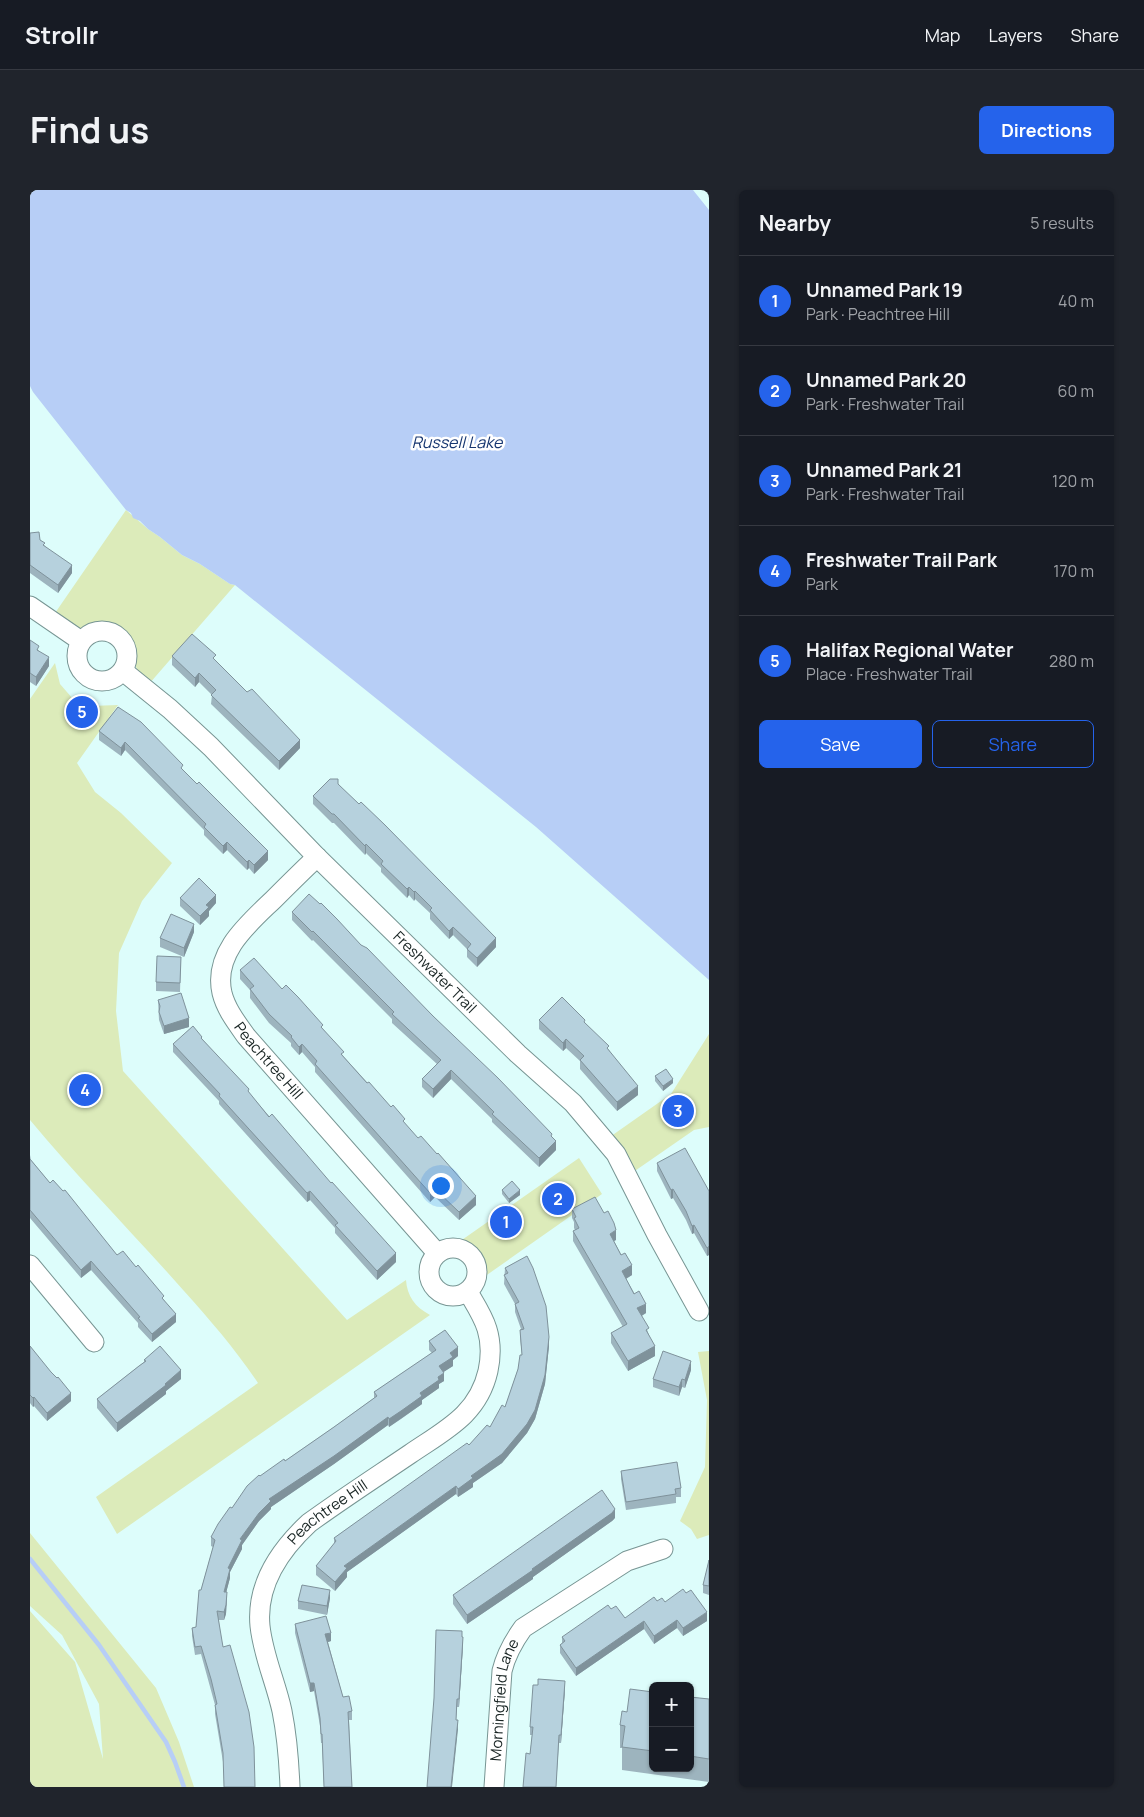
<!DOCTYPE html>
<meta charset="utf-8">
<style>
:root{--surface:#171b24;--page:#20242c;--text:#f1f3f6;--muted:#9ea1a6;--line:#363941;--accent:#2563eb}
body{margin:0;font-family:Manrope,sans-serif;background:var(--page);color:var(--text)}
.controls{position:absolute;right:15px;bottom:15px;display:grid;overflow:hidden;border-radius:8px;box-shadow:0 1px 4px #0004}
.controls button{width:45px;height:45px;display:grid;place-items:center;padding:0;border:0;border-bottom:1px solid var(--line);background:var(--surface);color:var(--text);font:25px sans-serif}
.you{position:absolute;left:410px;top:995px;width:18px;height:18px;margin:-12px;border:4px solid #fff;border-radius:50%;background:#1a73e8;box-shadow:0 0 0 8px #1a73e833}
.badge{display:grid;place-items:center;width:32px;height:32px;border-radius:50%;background:var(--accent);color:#fff;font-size:16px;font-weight:700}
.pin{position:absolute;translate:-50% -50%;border:2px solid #fff;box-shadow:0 1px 5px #0006}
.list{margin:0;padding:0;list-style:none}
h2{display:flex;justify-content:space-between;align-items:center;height:65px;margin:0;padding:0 20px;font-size:21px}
h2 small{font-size:16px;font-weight:400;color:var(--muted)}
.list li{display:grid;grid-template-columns:32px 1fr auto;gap:15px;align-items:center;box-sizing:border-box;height:90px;padding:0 20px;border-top:1px solid var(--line)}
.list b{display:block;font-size:19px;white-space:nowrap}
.list p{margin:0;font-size:16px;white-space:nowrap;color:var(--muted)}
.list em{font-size:16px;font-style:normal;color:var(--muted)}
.actions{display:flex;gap:10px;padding:15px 20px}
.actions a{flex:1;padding:11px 0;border:1px solid var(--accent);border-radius:8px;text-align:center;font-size:18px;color:var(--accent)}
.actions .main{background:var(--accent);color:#fff}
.map{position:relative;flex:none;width:679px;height:1597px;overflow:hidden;border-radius:8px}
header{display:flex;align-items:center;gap:30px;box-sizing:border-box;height:70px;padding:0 25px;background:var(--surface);border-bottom:1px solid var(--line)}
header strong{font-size:24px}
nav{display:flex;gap:28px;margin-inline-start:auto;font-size:18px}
.intro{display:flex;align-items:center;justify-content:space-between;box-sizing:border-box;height:120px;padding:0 30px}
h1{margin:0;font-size:35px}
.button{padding:12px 22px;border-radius:8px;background:var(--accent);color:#fff;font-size:18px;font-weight:700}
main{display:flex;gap:30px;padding:0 30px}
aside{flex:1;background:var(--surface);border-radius:8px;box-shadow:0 1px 4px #0004}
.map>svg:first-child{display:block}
.green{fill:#dcebba}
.water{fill:#b7cef6}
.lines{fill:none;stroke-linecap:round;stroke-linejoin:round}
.stream{stroke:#b7cef6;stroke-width:4.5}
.minor-casing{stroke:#779593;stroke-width:21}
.minor{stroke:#fff;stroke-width:19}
.wall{fill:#9db4be}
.shaded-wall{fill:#7f929b}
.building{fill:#b6d1dd;stroke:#7f929b}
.labels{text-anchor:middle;stroke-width:5;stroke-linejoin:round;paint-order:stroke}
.street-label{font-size:15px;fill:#182423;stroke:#fff}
.water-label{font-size:16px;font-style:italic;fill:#163670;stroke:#fff}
</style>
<header>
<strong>Strollr</strong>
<nav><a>Map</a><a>Layers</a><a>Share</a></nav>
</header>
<div class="intro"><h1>Find us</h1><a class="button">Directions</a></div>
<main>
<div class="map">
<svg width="679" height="1597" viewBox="0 0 679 1597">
<rect width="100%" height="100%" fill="#ddfdfb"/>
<path class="green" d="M96,320L118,339L130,347L152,365L170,374L200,394L205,395L119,494L108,483L101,460L89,445L70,438L51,440L23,426Z
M25,473L30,494L43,509L61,516L88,515L47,573L65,602L91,623L142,673L112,711L89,763L86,821L93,881L317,1130L376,1090C377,1106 385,1117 400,1125L87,1344L66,1307L228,1193C206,1160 180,1130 154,1101C103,1043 49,989 0,930V509Z
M679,844V937L664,940L599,985L577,949L641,904Z
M549,968L572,1004L454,1087C450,1070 444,1061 429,1052Z
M679,1161V1345L667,1349L661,1339L650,1331L675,1277L677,1210L668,1162Z
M0,1343L126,1498L149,1552L164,1597H0V1421L45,1472L73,1569L69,1514L32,1445L0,1416Z"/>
<path class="water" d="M0,0H663L679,20V790L506,637L205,395L200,394L170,374L152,365L130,347L118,339L110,331L103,328L101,323L96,320L3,202L0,196Z"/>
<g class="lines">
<path class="stream" d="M0,1369L69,1455L136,1552L145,1572L154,1597"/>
<defs>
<g id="minor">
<path d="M0,416L51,451"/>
<circle cx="72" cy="466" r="25"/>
<path id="s1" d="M93,481L140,519L181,557L287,667L488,864L543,913L586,964L627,1045L669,1121"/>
<path id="s2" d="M287,667C272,681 258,695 243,710C218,734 183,763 192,803C196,819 206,832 216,846L407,1063"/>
<circle cx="423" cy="1082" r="24"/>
<path d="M0,1075L64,1152"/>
<path id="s3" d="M260,1597C259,1572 257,1546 252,1521C246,1493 233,1465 230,1436C226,1394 251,1359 279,1333C312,1309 346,1287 380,1264C415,1240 448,1225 458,1181C461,1167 461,1152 457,1139C453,1126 445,1114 438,1102"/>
<path id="s4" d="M464,1597L472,1481C476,1464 483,1452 493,1438L597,1371L633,1359"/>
</g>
</defs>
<use href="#minor" class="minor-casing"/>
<use href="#minor" class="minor"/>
</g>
<path class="wall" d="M0,343L10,350L15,356L42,383L28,403L0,383Z
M0,450L9,461L19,476L6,496L0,492Z
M142,466L186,472L270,558L249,580L181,514L182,505L169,492L165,497L142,475Z
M88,517L153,580L238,670L224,684L219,678L217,680L197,660L193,664L174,645V640L95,560L91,566L69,550V541Z
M308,594L466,757L447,777L437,767V759L423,745L419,749L400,729V723L385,709L384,711L379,705L377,708L351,682V678L336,663L335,665L304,633H302L283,614V606Z
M150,708L186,713L179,721V726L170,735L150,716Z
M262,722L331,755L403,826L522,947L526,960L509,977L462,932V929L421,889L403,908L392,897V889L407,874L362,833V829L283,750L282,751L262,730Z
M164,742L154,767L130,757V748Z
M151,767L150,802L126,801V792Z
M210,780L252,799L293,839L314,867L375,934L446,1015L429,1030L405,1007L400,1012L285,882V877L272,862L269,865L261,856V853L239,833L220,808V800L210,789Z
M128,810L159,837L134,844L129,830Z
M509,830L555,833L579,860L608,905L587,921L550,879V871L536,858L533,861L509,839Z
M172,849L366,1072L347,1090L305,1043V1038L280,1010L277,1012L189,914V911L143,862V854Z
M625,886L643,893L633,901L625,891Z
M0,965L1,970L20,993L87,1065L134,1110L146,1132L122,1152L108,1137V1133L61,1080L51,1088L0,1028Z
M627,973L679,1001V1065L677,1066L664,1043L662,1044L656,1030L643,1008L641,1009L627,981Z
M472,1000L490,1005L479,1013L472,1004Z
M542,1019L586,1050L584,1051L602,1085L596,1089L616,1123L612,1126L619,1145L625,1166L598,1181L581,1153V1143L593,1137L543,1051V1041L545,1040L544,1038V1032L542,1028Z
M475,1078L519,1156L515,1194L505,1229L497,1243L472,1273L443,1293V1297L428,1307L426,1304L317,1382V1387L305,1401L286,1385V1376L304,1354V1348L439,1255L460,1237L475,1217L488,1179L492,1165L490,1148V1140L491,1139L485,1122V1114L474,1094Z
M399,1151L428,1166L423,1170V1176L413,1182L414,1191L409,1194V1198L392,1210V1214L371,1229L359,1237L358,1235L304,1274L241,1317V1319L229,1331L212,1355V1359L200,1382V1388L196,1402L197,1411L196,1424L194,1430H189L193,1572L185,1524V1515L171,1464L165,1465L162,1446V1438L166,1437L171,1400L183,1357L181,1356V1347L202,1318L230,1286L255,1271L304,1237L344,1208V1202L402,1163L399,1160Z
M0,1156L41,1211L17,1231L4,1216L3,1217L0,1213Z
M114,1170L151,1189L136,1201V1204L87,1242L67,1218V1209L114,1172Z
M661,1180L655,1198L652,1197L649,1206L623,1197V1189Z
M591,1281L651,1298V1307H646V1313L596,1320L591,1289Z
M585,1328L582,1331L503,1387V1389L437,1434L423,1414V1405Z
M679,1370V1405L673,1403V1395Z
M300,1408L297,1425L268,1419V1411Z
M627,1411L635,1412L677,1431L653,1446L647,1438L624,1454L614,1439L546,1486L530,1463V1455L532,1453V1447L581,1419L595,1428Z
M265,1434L301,1451L298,1452L313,1507L322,1521V1530H319L322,1597H294L292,1553H291L290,1536L284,1501L280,1502L265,1443Z
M432,1447L433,1455L429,1517H427L426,1530L428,1539L397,1597Z
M535,1499L531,1553H529L526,1597H493L500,1564L502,1545H500V1537Z
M623,1502V1578H660V1507L679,1509V1592L592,1580V1558H590V1535L597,1522Z"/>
<path class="shaded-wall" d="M42,375V383L28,403V395Z
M19,467V476L6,496V487Z
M169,483V492L165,497V488Z
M270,550V558L249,580V571Z
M95,552V560L91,566V558Z
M197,652V660L193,664V656Z
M336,654V663L335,665V656Z
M238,661V670L224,684V675Z
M219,670V678L217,680V672Z
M379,697V705L377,708V699Z
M385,701V709L384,711V702Z
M186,705V713L179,721V726L170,735V726L176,715Z
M164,734V742L154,767V758Z
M423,737V745L419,749V741Z
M466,748V757L447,777V768Z
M159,828V837L134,844V836Z
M536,849V858L533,861V853Z
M272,854V862L269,865V857Z
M421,880V889L403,908V899Z
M643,889V893L633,901V896Z
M608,896V905L587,921V912Z
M526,951V960L509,977V968Z
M405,999V1007L400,1012V1003Z
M643,999V1008L641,1009V1000Z
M490,1000V1005L479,1013V1009Z
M280,1001V1010L277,1012V1003Z
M446,1006V1015L429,1030V1022Z
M664,1035V1043L662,1044V1036Z
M586,1040V1050L580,1053V1044Z
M679,1056V1065L677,1066V1058Z
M366,1063V1072L347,1090V1081Z
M61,1071V1080L51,1088V1080Z
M602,1075V1085L592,1091V1081Z
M616,1114V1123L607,1128V1118Z
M146,1124V1132L122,1152V1144Z
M519,1147V1156L515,1194L505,1229L497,1243L472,1273L443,1293V1297L428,1307V1299L441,1286Z
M625,1156V1166L598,1181V1171Z
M428,1157V1166L423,1170V1176L409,1185V1176L420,1163Z
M661,1171V1180L655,1198V1190Z
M151,1180V1189L136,1201V1204L87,1242V1233Z
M414,1183V1191L409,1194V1198L392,1210V1214L359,1237V1229L408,1187Z
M652,1189V1197L649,1206V1197Z
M41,1203V1211L17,1231V1223Z
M4,1207V1216L3,1217V1208Z
M358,1227V1235L304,1274L241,1317V1319L229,1331L212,1355V1359L200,1382V1388L194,1411V1402L198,1378L210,1349L229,1323L239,1309Z
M426,1296V1304L317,1382V1387L305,1401V1392L314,1376Z
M585,1319V1328L582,1331L503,1387V1389L437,1434V1425Z
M300,1400V1408L297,1425V1416Z
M197,1402L196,1424L194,1430V1422Z
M677,1422V1431L653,1446V1438Z
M647,1430V1438L624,1454V1446Z
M614,1431V1439L546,1486V1478Z
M301,1443V1451L295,1453V1444Z
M433,1447V1455L429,1517V1509Z
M535,1491V1499L531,1553V1545Z
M280,1493H284V1501L280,1502Z
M428,1530V1539L422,1597H421Z"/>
<path class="building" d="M9,342L10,350L15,353L13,355L42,375L28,395L0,375V343Z
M162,444L186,465L183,468L217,502L222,499L270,550L249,571L181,505L186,500L169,483L165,488L142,466Z
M0,450L9,456L7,460L19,467L6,487L0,483Z
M88,517L111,532L153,575L151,578L167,594L169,592L238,661L224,675L219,670L217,672L197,652L193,656L174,637L176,634L95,552L91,558L69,541Z
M300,589H308V594L329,614L331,612L355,635L466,748L447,768L437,759L441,754L423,737L419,741L400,720L402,718L385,701L384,702L379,697L377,699L351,674L353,671L336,654L335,656L304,624H302L283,606Z
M169,688L186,705L176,715L179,717L170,726L150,708Z
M279,704L290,714L291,713L307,729L331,755L337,758L403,826L468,888L522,944L521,946L526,951L509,968L462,924L464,922L421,880L403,899L392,889L411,870L362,824L364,822L283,741L282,742L262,722Z
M141,724L164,734L154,758L130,748Z
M127,766L151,767L150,793L126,792Z
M224,768L252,799L256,795L268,807L293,835L291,837L314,862L311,864L337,893L339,892L361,917L363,915L375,929L373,931L388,948L391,946L407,964L408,963L446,1006L429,1022L405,999L400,1003L285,874L287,871L272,854L269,857L261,847L262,846L239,824L220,799L224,796L210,780Z
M151,803L159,828L134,836L129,822L130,816L128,810Z
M532,807L555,830L554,832L579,856L577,858L608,896L587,912L550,870L554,866L536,849L533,853L509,830Z
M163,836L172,847L171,848L219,899L218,901L239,927L242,924L301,993L302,992L366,1063L347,1081L305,1035L308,1033L280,1001L277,1003L189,906L190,904L143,854Z
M636,879L643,889L633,896L625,886Z
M655,958L679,1001V1056L677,1058L664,1035L662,1036L656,1021L643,999L641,1000L627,973Z
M0,969L20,993L23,990L33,1001L35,1000L87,1065L93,1061L106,1077L108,1075L134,1106L132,1108L146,1124L122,1144L108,1128L110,1127L61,1071L51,1080L0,1020Z
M482,991L490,1000L479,1009L472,1000Z
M565,1007L574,1023L578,1021L584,1033L586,1040L580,1044L591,1065L595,1063L602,1075L592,1081L604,1104L609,1101L616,1114L607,1118L619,1138L616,1140L625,1156L598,1171L581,1143L597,1134L543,1041L549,1038L544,1028L546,1027L542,1019Z
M497,1066L503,1078L516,1116L519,1147L515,1185L505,1220L497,1234L472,1264L441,1286L443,1288L428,1299L426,1296L314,1376L317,1378L305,1392L286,1376L306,1351L304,1348L437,1253L439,1255L457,1235L460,1237L472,1215L475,1217L488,1179L490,1165H492L490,1140L494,1139L485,1114L489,1112L474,1085L478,1083L475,1078Z
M415,1140L428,1157L420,1163L423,1167L409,1176L414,1183L408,1187L409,1190L390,1203L392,1206L371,1221L359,1229L358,1227L304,1266L239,1309L241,1311L229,1323L210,1349L212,1350L198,1378L200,1379L194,1402H197L196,1415L194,1422L187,1421L193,1457L200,1455L219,1522L224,1557L225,1597H194L193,1563L185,1515L187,1514L181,1489L171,1456L165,1457L162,1438L166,1437L169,1400H171L185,1350L181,1347L188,1334L200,1317L202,1318L217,1296L229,1285L230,1286L254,1269L255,1271L304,1237L347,1206L344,1202L406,1160L399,1151Z
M0,1156L21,1182L27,1188L28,1187L41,1203L17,1223L4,1207L3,1208L0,1205Z
M130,1156L151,1180L135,1194L136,1195L87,1233L67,1209L109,1176L116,1171L114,1170Z
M633,1161L661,1171L655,1190L652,1189L649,1197L623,1189Z
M647,1272L651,1298L645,1299L646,1304L596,1312L591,1281Z
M572,1300L585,1319L582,1323L502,1379L503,1380L437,1425L423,1405Z
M679,1370V1396L673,1395Z
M272,1395L300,1400L297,1416L268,1411Z
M653,1399L656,1403L661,1400L677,1422L653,1438L647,1430L624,1446L614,1431L546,1478L530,1455L535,1451L532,1447L578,1415L581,1419L586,1416L595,1428L624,1407L627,1411L632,1408L635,1412Z
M296,1426L301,1443L295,1444L313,1507L319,1506L322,1521L318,1522L322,1597H294L292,1544H291L290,1528L284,1493H280L265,1434Z
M406,1440L432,1441V1447H433L429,1509H427L426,1530H428L421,1597H397L404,1508Z
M508,1489L535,1491L531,1545H529L526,1597H493L496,1563L500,1564L503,1537H500L503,1495H508Z
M600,1499L623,1502V1561L592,1557L595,1536L590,1535L592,1521L597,1522Z
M660,1507L679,1509V1569L660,1566Z"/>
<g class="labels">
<g class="street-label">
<text dy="5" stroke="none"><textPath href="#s1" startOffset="434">Freshwater Trail</textPath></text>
<text dy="5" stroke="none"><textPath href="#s2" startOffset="256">Peachtree Hill</textPath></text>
<text dy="5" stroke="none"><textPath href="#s3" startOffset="304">Peachtree Hill</textPath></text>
<text dy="5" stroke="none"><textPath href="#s4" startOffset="88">Morningfield Lane</textPath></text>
</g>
<g class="water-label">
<text x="427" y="258">Russell Lake</text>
</g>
</g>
</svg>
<div class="controls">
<button>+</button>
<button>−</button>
</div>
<div class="you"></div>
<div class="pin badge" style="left:476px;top:1032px">1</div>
<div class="pin badge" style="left:528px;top:1009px">2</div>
<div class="pin badge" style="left:648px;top:921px">3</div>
<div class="pin badge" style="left:55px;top:900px">4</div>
<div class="pin badge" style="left:52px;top:522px">5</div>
</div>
<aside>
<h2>Nearby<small>5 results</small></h2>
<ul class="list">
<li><span class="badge">1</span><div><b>Unnamed Park 19</b><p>Park · Peachtree Hill</p></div><em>40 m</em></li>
<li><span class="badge">2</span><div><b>Unnamed Park 20</b><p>Park · Freshwater Trail</p></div><em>60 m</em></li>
<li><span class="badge">3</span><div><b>Unnamed Park 21</b><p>Park · Freshwater Trail</p></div><em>120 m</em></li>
<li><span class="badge">4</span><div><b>Freshwater Trail Park</b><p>Park</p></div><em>170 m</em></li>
<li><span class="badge">5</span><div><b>Halifax Regional Water</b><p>Place · Freshwater Trail</p></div><em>280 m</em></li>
</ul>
<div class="actions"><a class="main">Save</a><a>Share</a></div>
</aside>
</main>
